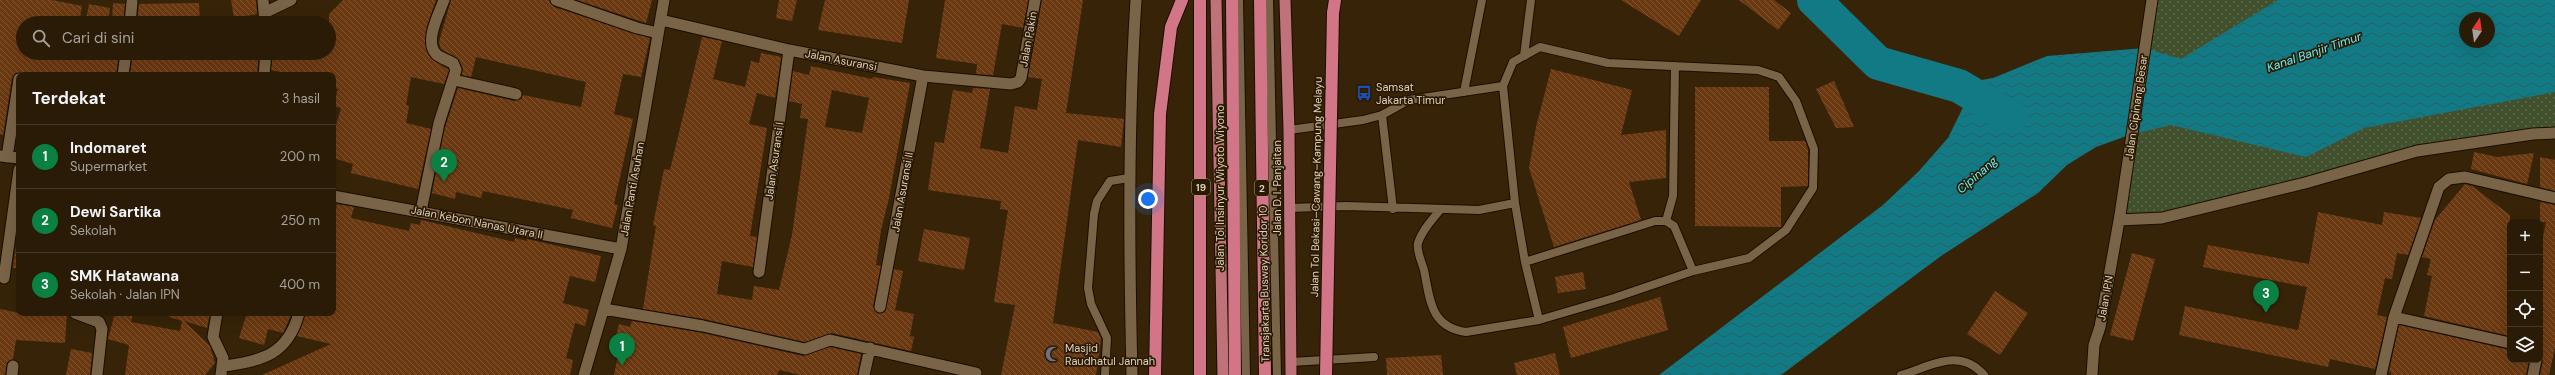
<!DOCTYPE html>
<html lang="id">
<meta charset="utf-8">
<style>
:root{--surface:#291b06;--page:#312410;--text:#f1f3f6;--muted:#a5a19b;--line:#453928;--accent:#0b8043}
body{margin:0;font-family:"DM Sans",sans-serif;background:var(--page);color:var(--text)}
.controls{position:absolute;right:12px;bottom:12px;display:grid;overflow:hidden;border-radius:8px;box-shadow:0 4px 16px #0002}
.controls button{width:36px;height:36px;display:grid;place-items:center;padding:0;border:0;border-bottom:1px solid var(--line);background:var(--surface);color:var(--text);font:20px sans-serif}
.compass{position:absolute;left:2459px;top:12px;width:36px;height:36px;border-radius:50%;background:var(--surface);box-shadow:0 4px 16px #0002;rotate:13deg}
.you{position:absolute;left:1148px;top:199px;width:14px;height:14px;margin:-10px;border:3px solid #fff;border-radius:50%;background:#1a73e8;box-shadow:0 0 0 6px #1a73e833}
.badge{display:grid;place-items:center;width:26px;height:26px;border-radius:50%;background:var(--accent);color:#fff;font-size:13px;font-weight:700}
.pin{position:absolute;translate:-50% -33px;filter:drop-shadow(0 1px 2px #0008)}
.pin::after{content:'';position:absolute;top:21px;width:14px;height:12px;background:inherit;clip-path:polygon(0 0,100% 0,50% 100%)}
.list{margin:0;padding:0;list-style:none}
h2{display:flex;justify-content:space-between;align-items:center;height:52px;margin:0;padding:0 16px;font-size:17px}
h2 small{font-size:13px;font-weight:400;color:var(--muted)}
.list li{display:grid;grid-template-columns:26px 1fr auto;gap:12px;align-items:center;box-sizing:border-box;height:64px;padding:0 16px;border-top:1px solid var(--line)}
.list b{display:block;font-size:15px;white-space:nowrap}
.list p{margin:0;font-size:13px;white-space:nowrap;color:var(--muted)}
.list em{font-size:13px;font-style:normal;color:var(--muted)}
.icon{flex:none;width:22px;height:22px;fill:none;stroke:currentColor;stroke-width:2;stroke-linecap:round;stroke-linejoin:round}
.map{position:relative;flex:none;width:2555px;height:375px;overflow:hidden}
.search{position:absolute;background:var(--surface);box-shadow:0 4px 16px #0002;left:16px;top:16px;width:320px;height:44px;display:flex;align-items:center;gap:10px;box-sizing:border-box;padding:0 14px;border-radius:22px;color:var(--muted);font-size:15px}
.panel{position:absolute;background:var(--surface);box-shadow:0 4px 16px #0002;left:16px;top:72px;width:320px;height:244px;border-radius:8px}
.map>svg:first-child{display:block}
.grass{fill:url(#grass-dots);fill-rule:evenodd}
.water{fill:url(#water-waves);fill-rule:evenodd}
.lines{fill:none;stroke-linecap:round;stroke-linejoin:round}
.river{stroke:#117a85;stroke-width:34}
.building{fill:url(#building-back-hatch);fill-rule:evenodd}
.service-casing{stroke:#1b0e00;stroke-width:10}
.minor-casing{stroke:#1b0e00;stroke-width:13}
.tertiary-casing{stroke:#1b0e00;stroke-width:13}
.trunk-casing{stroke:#1b0e00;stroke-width:13}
.motorway-casing{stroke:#1b0e00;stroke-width:14}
.service{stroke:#7a6448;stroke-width:8}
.minor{stroke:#7a6448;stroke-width:11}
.tertiary{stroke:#7a6448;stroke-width:11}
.trunk{stroke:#c0727a;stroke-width:11}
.motorway{stroke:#d27687;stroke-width:12}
.motorway-bridge-casing{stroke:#1b0e00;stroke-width:14;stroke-linecap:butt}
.motorway-bridge{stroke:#d27687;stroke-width:12}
.labels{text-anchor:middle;stroke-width:3.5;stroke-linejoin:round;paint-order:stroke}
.shield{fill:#2c1a00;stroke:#a89a88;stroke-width:1}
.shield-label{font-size:10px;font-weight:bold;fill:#ddd1c2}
.street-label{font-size:11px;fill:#ddd1c2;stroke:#2c1a00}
.poi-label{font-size:11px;fill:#ddd1c2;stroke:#2c1a00;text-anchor:start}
.water-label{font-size:12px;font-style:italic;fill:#67ecfb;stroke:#2c1a00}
</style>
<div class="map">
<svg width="2555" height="375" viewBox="0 0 2555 375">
<defs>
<pattern id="grass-dots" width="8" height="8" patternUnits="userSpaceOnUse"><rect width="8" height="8" fill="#41512e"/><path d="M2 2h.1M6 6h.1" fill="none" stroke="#5c694b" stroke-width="1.8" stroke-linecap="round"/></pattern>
<pattern id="water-waves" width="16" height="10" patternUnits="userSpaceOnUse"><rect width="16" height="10" fill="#117a85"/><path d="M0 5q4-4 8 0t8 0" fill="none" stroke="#256267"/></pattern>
<pattern id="building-back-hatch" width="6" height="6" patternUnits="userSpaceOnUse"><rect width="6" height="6" fill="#6b3911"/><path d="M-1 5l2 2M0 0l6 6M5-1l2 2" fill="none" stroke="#805532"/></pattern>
</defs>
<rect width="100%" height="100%" fill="#372408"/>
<path class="grass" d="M2152,0H2555V134L2458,146L2162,218L2119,220ZM2465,18H2489V42H2465Z"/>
<path class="water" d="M2278,0H2555V92L2364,128L2306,157L2171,125L2132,134L2096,147L2067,165L2038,193L1941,256L1781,375H1659L1883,205L1919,171L1948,138L1976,81L1993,78L2047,56L2145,48L2181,59ZM2465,18H2489V42H2465Z"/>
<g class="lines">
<path class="river" d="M1814,0L1878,63L1959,86L2011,117"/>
</g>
<path class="building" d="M0,0H52L82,6L79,23H23V53H119L116,75H25L16,73L12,78L3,135L0,134Z
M231,0H256L257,14L234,18Z
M343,0H436L427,26L425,43L431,59L449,70L444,84L411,77L406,105L409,106L406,123L431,129L418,189L351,173L353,164L333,158V136L341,108L333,106L338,89L333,87V75H295L271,70L273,53H329V14Z
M451,0H549L554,7L650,38L641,77L623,74L614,114L633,119L614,204L618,205L612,228L571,218L573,210L483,191L481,198L456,192L455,199L432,193L444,131L458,88L514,101L521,99L523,95L581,107L586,82L476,57L471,77L462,75L463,68L459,60L441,49L439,42Z
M577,0H652L646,23Z
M779,0H797L792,21L776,18Z
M825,0H909L902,43L818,30Z
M945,0H1028L1023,28L1002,24L993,75L976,74L977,64L936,58Z
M1042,0H1083L1066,113L1124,119L1121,147L1078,140L1053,323L1098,332L1101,339L1096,375H1001L1015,305L994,302L1008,210L1000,209L1001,201L928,190L935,142L944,143L953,90L972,93L973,88L990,89L980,148L1008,153L1015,106L1037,110L1042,79L1028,77Z
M1621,0H1701L1679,36Z
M1739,0H1774L1791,13L1778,30Z
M113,3L125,4L123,21L112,20Z
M199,3L200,23H137L139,4Z
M89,4L110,8L108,23L86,19Z
M702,37L722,41L713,79L745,87L751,61L759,63L761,53L781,57L775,98L757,93L749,124L767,128L750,236L757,237L753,267L722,261L717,294L752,300L754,286L779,290L792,235L808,119L800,118L802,104L789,101L793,71L809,75L811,66L872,79L873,77L910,83L889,198L881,230L876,265L881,266L873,306L878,314L885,312L894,269L903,271L895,310L914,314L910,336L914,337L911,351L832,333L805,342L704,319L643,309L656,226L653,225L664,169L670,170ZM832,90L869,98L862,133L825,127Z
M133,53H259L257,75H130Z
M1551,69L1632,90L1621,135L1666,130V178L1629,182L1641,220L1554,247L1529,168L1536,127Z
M1834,81L1854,127L1836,128L1816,89Z
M1695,87H1769V141H1805L1808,150V186L1781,187V227L1695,226Z
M2474,152L2497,157L2534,153L2527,184L2471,169Z
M2540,157L2555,160V191L2540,187Z
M2465,184L2472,186L2510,215V336L2424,316L2432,276L2427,275L2431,259L2422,257L2435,220Z
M2540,202L2555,205V348L2549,375H2540L2543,361L2540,354V251L2546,222H2540Z
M337,204L354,207L351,218L409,231L411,223L420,225L421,220L514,242L515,238L527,241V239L601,256L595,282L570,276L563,303L589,310L585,326L575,323L566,358L573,360L570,375H262L331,344L297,336L306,313H333V223Z
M2318,212L2382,225L2384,212L2421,218L2408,255L2397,253L2392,279L2385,278L2377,315L2387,317L2375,369L2330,359L2328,367L2179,335L2185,306L2298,330L2307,287L2203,267L2208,245L2309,264Z
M924,229L970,238L964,270L918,261Z
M16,246L19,247V268H13Z
M2132,253L2155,259L2133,341L2110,335Z
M1583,272L1586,289L1558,293L1555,277Z
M1995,291L2028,313L2000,355L1967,334Z
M1660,297L1668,330L1571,358L1563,327Z
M0,309L19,313H67L65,343L16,340L13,359L7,362L5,375H0Z
M115,313H133L131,322L180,331L182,321L169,317L170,313H210L207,328L184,321L210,346L215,363L205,375H125L129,345L108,339Z
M247,313H292L283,333L268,329L264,345L239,338Z
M632,321L702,333L803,356L830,347L861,354L857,375H800L779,370L777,375H614L620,346L614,345L619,324L630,327Z
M2399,325L2510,350V360H2529L2526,375H2391V372H2389Z
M71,349L92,353L90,375H66Z
M1555,353L1560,375H1517L1514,363Z
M1441,355L1443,375H1387L1386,358Z"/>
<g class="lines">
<defs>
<path id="service" d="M1239,0L1246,375
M1269,0L1277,375
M1524,56L1531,0
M1464,92L1482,0
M1382,115L1393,209
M1289,130L1363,120L1382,115L1409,100L1503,86
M1290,208L1346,206L1479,210L1515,203L1525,262L1539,320L1614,298L1693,271L1749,258L1786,230L1813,188L1814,149L1796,101L1779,77L1758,70L1608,63L1540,47L1513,62L1503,86L1515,203
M1440,210C1432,220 1422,230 1418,243C1416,250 1422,263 1424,270C1430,299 1430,327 1466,332L1539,320
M1666,221L1673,196L1675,66
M1525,262L1655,221H1666L1674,226L1693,271
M1291,362L1374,357
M1105,375L1107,338L1091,304L1088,288L1094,214L1097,201L1110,181L1129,178
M1901,375C1932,366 1959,347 1984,375"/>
<path id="minor" d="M263,0L265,23
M556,0L637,28L658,33
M264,13L291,0
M661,20L789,50L923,76L1011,84L1018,82L1021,78L1035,0
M130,23L132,2
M123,75L126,53
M264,75L266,53
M454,80L516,94
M0,156L19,158
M7,157L19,79
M333,196L621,249
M421,211L439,123L456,70L453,63C448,60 440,58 436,54C424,41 439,14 444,0
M2119,220L2162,218L2305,183L2417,151L2533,134L2555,133
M759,272L789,50
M4,278L19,170
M880,307L923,76
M604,309L703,326L805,349L830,340L976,373L975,375
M75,313L99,322L102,329L97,375
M217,313L213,337L223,358L221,375
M2394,317L2510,343
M224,366C263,361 288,354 299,313
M12,375L13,366
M584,375L621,249L664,0
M864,375L870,348
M2092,375L2094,345L2100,327L2120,215L2152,0
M2381,375L2394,317L2439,187L2449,179L2465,177L2555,198
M2533,375L2536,360"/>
<path id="tertiary" d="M1132,375C1129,250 1128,125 1136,0"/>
<path id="trunk" d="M1216,0L1223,375
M1285,0L1289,130L1291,375"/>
<path id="motorway" d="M1232,0L1235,375
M1260,0L1265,375
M1333,13L1335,0
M1155,375L1160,114L1171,27L1182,0
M1200,375V0"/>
</defs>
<use href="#service" class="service-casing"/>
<use href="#minor" class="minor-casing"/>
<use href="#tertiary" class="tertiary-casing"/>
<use href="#trunk" class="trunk-casing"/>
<use href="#motorway" class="motorway-casing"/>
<use href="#service" class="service"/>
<use href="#minor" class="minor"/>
<use href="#tertiary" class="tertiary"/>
<use href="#trunk" class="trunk"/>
<use href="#motorway" class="motorway"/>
<defs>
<path id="motorway-bridge" d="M1326,375L1333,13"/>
</defs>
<use href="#motorway-bridge" class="motorway-bridge-casing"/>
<use href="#motorway-bridge" class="motorway-bridge"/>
</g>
<defs>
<symbol id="bus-bare" viewBox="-9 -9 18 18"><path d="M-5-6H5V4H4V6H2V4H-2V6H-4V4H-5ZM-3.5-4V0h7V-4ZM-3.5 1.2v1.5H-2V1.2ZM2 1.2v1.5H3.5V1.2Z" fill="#1a4fb4" stroke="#2c1a00" stroke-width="2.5" paint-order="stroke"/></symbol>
<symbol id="mosque-bare" viewBox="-9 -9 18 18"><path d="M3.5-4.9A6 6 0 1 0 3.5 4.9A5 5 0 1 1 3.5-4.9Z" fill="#6b7280" stroke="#2c1a00" stroke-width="2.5" paint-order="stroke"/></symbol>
</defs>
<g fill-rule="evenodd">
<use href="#bus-bare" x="1353" y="82" width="22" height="22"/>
<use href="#mosque-bare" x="1042" y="343" width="22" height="22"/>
</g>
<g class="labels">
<g class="shield">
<rect x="1192" y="179" width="18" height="16" rx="3"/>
<rect x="1255" y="180" width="14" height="16" rx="3"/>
</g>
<g class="shield-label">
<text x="1201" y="191">19</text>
<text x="1262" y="192">2</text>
</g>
<g class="street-label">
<text transform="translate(1028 39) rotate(-80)" y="4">Jalan Pakin</text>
<text transform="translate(841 60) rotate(11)" y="4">Jalan Asuransi</text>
<text transform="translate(2136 107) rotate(-82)" y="4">Jalan Cipinang Besar</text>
<text transform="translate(774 161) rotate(-82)" y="4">Jalan Asuransi I</text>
<text transform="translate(1316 187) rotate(-89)" y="4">Jalan Tol Bekasi–Cawang–Kampung Melayu</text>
<text transform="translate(1220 188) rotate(-90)" y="4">Jalan Tol Insinyur Wiyoto Wiyono</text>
<text transform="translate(1277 188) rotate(-90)" y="4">Jalan D. I. Panjaitan</text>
<text transform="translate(632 189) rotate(-80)" y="4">Jalan Panti Asuhan</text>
<text transform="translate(902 192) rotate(-80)" y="4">Jalan Asuransi II</text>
<text transform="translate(477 222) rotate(11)" y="4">Jalan Kebon Nanas Utara II</text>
<text transform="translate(1264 284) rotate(-91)" y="4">Transjakarta Busway Koridor 10</text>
<text transform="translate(2105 298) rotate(-80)" y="4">Jalan IPN</text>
</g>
<g class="poi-label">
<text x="1376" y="91">Samsat<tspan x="1376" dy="13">Jakarta Timur</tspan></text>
<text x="1065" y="352">Masjid<tspan x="1065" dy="13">Raudhatul Jannah</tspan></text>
</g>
<g class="water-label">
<text transform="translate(2314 52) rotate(-19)" y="4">Kanal Banjir Timur</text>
<text transform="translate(1977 175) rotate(-41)" y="4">Cipinang</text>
</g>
</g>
</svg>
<div class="controls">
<button>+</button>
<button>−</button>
<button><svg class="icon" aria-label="locate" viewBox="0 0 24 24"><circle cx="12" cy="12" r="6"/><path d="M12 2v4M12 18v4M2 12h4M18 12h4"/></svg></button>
<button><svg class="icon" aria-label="layers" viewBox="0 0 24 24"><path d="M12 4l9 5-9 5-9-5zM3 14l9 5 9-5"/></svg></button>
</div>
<svg class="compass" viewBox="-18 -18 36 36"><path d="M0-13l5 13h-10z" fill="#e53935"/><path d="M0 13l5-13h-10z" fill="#a5a19b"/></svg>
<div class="you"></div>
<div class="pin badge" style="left:622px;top:366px">1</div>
<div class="pin badge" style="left:444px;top:182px">2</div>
<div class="pin badge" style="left:2266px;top:313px">3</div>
<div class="search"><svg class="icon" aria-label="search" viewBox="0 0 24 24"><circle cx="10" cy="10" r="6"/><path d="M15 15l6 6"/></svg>Cari di sini</div>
<section class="panel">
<h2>Terdekat<small>3 hasil</small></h2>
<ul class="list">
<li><span class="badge">1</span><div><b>Indomaret</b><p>Supermarket</p></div><em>200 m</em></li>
<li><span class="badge">2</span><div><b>Dewi Sartika</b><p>Sekolah</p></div><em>250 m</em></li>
<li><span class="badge">3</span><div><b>SMK Hatawana</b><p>Sekolah · Jalan IPN</p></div><em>400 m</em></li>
</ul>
</section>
</div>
